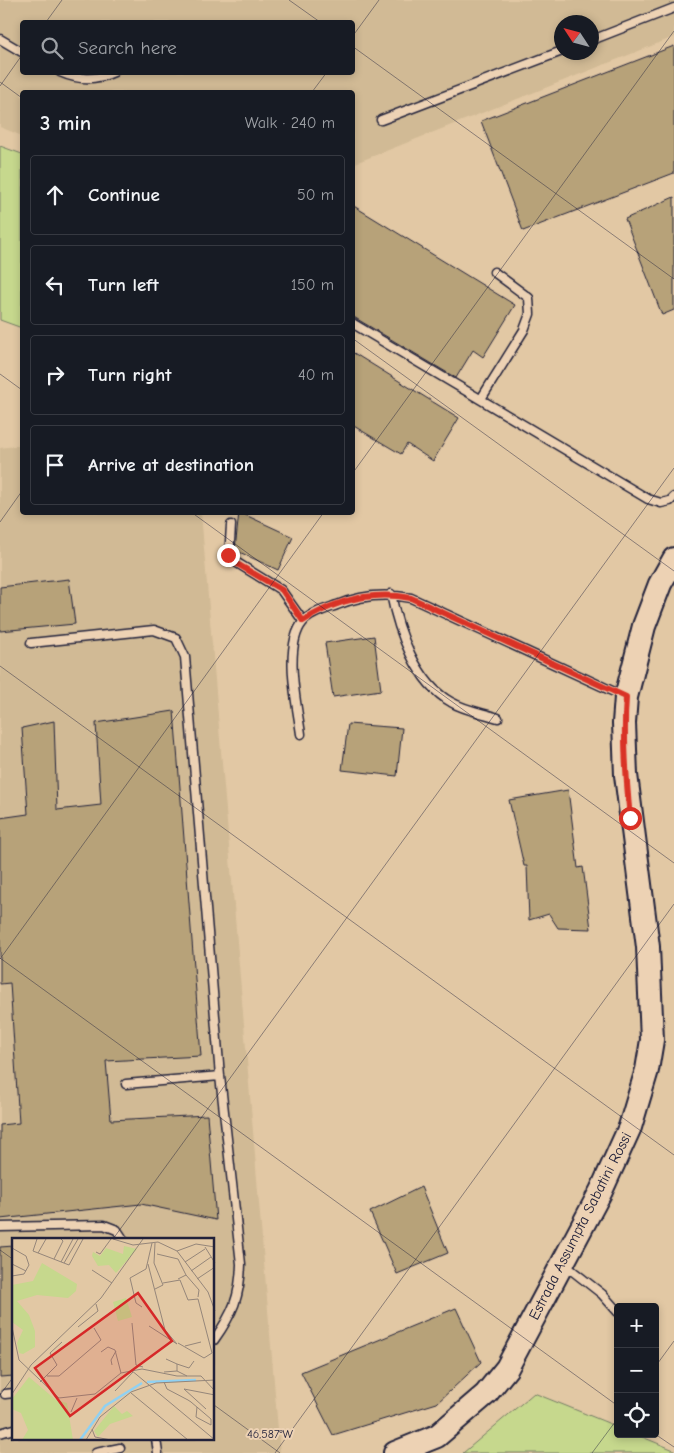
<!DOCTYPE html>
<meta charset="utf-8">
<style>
:root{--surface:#171b24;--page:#242831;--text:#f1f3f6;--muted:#9ea1a6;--line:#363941}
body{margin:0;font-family:"Comic Neue",sans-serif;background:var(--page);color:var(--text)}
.controls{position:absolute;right:15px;bottom:15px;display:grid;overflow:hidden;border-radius:5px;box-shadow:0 2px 8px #0003}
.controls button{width:45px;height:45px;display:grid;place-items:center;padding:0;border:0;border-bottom:1px solid var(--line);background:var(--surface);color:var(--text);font:25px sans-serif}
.compass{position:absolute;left:554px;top:15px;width:45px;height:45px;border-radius:50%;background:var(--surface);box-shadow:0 2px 8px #0003;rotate:306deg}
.stop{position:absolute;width:15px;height:15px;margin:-11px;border:4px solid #d93025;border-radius:50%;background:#fff}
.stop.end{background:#d93025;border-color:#fff;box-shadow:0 1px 5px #0008}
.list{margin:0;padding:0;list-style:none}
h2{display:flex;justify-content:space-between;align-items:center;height:65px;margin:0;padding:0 20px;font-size:21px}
h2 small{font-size:16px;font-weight:400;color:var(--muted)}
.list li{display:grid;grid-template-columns:32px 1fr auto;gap:15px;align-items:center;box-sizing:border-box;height:80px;margin:0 10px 10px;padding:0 10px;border:1px solid var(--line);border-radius:5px}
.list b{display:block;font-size:19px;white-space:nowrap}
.list em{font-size:16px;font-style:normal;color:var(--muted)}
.icon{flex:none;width:28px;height:28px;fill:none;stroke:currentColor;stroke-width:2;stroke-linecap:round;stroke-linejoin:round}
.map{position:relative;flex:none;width:674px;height:1453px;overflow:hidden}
.search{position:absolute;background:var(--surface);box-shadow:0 2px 8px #0003;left:20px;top:20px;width:335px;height:55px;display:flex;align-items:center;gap:12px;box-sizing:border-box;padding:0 18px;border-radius:5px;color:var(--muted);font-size:19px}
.panel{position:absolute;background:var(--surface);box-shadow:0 2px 8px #0003;left:20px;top:90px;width:335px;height:425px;border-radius:5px}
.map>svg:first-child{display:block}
.built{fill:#d1ba95;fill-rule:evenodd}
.green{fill:#c6d88d;stroke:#747d64}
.building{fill:#b7a279;stroke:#22223b}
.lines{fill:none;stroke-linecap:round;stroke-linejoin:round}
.lane-casing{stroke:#22223b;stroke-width:11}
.secondary-casing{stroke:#22223b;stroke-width:26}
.lane{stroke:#edd2b4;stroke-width:8}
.secondary{stroke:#edd2b4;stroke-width:22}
.route{stroke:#d93025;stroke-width:6}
.ticks{fill:none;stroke:#22223b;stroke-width:1;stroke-opacity:0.45}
.labels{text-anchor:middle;stroke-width:4;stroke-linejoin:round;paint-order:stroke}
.street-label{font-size:15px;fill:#22223b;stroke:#edd2b4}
.inset-river{fill:none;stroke:#90d1f2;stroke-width:2.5}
.inset-road{fill:none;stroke:#95867a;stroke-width:1}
.view{fill:#d62828;fill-opacity:0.15;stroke:#d62828;stroke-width:2.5}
.inset-edge{fill:none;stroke:#22223b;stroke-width:2.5}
.ticks-label{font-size:12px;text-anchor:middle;fill:#22223b;stroke:#edd2b4;stroke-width:4;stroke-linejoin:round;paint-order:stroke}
</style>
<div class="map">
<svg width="674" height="1453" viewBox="0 0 674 1453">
<rect width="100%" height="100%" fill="#e2c8a4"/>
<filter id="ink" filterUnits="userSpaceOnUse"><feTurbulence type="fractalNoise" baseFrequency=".02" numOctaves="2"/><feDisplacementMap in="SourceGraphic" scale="10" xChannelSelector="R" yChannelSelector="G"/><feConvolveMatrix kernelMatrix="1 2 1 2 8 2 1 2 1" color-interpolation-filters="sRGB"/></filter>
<g filter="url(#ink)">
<path class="built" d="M0,0H674V37L353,164L352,92H22V136L0,127ZM22,22H352V72H22ZM562,22H592V52H562Z
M22,445V512L201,513L280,1453H0V448ZM14,1239H214V1439H14Z"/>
<path class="green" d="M0,146L22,154V328L0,320Z
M534,1393L618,1427V1434H635L674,1450V1453H463Z"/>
<path class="building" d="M674,46V173L523,231L481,121Z
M674,197V310L662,315L625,219Z
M352,205L515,305L483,357L473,350L456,378L352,316Z
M352,352L459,418L433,461L407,444L401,454L352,425Z
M239,512L293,537L278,570L235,550Z
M69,579L75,624L0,631V587Z
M374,636L381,690L333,697L325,643Z
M174,711L201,1056L106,1061L111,1120L207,1115L216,1220L141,1204L0,1219V1125L19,1123L10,983L0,984V818L28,814L22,728L54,721L57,810L101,805L96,723Z
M348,724L402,728L397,776L342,770Z
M568,790L578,868L583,867L591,929L558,928L549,914L529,920L527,866H524L509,800Z
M421,1187L448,1253L397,1274L370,1212Z
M14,1246V1376L0,1377V1247Z
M456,1308L481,1362L437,1403L333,1435L301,1372Z"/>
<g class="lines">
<defs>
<path id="lane" d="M0,39L22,52
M592,40L674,8
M60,72C78,80 95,81 114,72
M381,120L562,51
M352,323L648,499L661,503L670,501L674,497
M481,399L524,330L530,314L529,298L494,272
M231,525L229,558L281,590L303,621
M391,594C398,630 416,683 451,702C464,710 483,713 498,718
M31,643L154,630L176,638L185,657L220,1076L241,1264C240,1297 233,1313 214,1340
M301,734C297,705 283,646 303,622C310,613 326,609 337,605C361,595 385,593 411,598L623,696
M126,1084L220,1076
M0,1227L104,1225L117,1230L123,1239
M565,1265L602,1294L618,1312
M5,1394L14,1393
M0,1433L14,1429
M156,1439L158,1453
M96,1453L120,1448"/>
<path id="secondary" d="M395,1453L437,1436L486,1394L507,1368L601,1191L630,1127L647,1070L652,1040L648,947L626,775L624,723L626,697L644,626L660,584L674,559"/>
</defs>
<use href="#lane" class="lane-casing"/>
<use href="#secondary" class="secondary-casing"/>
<use href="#lane" class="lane"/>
<use href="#secondary" class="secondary"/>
</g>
</g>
<g class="lines" filter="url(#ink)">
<path class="route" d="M228,555L232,561L282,590L303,621C336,600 373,591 411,598L626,697C623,738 626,778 630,818"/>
</g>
<path class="ticks" d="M289,0L320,22M46,22L62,0M352,37L379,0M352,46L674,279M0,82L22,98M0,86L22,55M312,92L327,72M352,338L674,571M0,374L22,390M352,474L674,31M191,512L674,863M0,522L22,491M0,666L674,1155M0,958L618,1406M0,959L324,512M113,1239L674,468M0,1250L14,1260M655,1367L674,1341M0,1395L14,1376M214,1405L280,1453M655,1434L674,1447M275,1453L674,904M592,1453L618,1418"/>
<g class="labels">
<g class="street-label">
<text transform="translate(580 1226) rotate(-63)" y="5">Estrada Assumpta Sabatini Rossi</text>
</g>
</g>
<g transform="translate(12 1238)">
<rect width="202" height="202" fill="#e2c8a4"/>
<path d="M112,8L125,11L104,35L97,27L86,28L80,18L81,14L88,18L94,10L111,16ZM30,25L65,46L64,53L56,60L25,57L5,63L17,77L23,93V109L11,116L7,115L5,105L11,92L0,84V47L21,43ZM114,60L120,79L106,83L101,64ZM17,139L44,162L55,165L61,202H10L16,192L9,175L0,171V161ZM102,168L110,176L115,173L121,178L98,186L86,199L82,193Z" fill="#c6d88d"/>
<path class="inset-river" d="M135,144L184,142M68,202L93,168L130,145"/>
<path class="inset-road" d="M25,1L21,13L57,27L71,1M101,1L121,7L146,4L165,13L184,6L203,9M193,9L203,25M0,10L14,18L17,27L12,36L0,38M165,13L196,54L203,73M84,14L88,16L99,1M26,15L34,1M145,16L166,21L174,37L166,41M42,21L51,3L49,1M49,24L61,1M173,24L193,11M52,25L66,1M0,26L14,33M136,26L153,92L165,106L137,88M80,32L100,45M179,33L199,19M174,37L187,52L186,59M185,41L203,29M151,45L168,42L176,62L186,61L200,115L192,120L166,105M143,51L151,47L142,25L143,5M130,69L124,65L118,40L134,31L140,5M120,85L124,127L131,129M0,89L7,122L47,160L83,156L109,135L130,131L165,138H189L203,153M66,89L86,73L84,66M173,108L189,104M89,114L96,109L103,112L109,135M154,121L165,126V133M165,126L177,130L182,123M100,127L99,122L104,113M119,132L203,202M152,134L165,133L175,138M35,138H47L89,102L82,90M28,144L45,127L38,115L50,104M152,144L155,151L176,162L179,164L199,181V187L184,179L185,169M103,153L121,134M119,155L176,202M0,156L19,127L89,60L131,1M194,171L172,151L203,157M59,174L65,160M80,191L83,199L99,202M74,202L88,179L119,154L144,145L203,142"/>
<path class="view" d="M126,55L160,103L58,178L23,130Z"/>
<rect width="202" height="202" class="inset-edge"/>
</g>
<g class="ticks-label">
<text x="270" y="1438">46.587°W</text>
</g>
</svg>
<div class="controls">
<button>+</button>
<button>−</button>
<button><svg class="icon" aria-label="locate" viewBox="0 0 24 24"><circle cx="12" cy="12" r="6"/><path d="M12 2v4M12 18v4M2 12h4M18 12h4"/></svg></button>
</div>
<svg class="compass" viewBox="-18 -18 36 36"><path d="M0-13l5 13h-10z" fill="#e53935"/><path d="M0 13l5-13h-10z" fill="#9ea1a6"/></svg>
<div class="stop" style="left:630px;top:818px"></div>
<div class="stop end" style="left:228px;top:555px"></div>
<div class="search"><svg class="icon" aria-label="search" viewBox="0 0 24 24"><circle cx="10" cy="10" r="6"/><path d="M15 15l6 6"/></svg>Search here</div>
<section class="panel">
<h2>3 min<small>Walk · 240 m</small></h2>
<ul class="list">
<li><svg class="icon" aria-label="ahead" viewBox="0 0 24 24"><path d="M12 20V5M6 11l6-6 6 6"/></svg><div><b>Continue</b></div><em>50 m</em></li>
<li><svg class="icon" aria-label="left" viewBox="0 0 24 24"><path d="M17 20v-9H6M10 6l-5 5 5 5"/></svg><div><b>Turn left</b></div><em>150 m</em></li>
<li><svg class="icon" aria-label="right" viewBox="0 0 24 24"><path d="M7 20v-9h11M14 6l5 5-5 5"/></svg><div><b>Turn right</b></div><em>40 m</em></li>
<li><svg class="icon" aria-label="arrive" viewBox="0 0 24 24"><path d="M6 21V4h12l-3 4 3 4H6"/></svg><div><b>Arrive at destination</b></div></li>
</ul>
</section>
</div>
